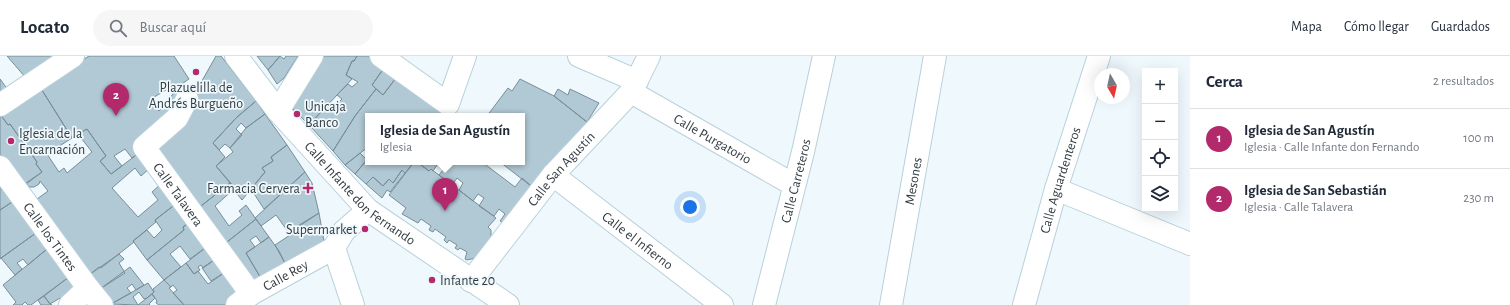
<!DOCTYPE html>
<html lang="es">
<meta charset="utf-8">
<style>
:root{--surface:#fff;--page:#f6f6f7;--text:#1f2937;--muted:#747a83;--line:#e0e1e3;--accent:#b22a6b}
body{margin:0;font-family:"Alegreya Sans",sans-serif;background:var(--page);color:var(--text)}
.controls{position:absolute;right:12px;top:12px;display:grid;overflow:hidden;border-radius:0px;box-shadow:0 4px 16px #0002}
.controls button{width:36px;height:36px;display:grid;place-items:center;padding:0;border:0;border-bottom:1px solid var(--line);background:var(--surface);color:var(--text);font:20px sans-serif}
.compass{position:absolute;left:1094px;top:12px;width:36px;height:36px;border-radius:50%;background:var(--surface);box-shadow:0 4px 16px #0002;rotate:171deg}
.you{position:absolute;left:690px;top:151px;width:14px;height:14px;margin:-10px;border:3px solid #fff;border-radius:50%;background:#1a73e8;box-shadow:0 0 0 6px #1a73e833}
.badge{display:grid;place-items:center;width:26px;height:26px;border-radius:50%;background:var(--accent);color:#fff;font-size:13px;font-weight:700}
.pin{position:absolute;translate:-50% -33px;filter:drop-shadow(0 1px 2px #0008)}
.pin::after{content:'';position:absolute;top:21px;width:14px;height:12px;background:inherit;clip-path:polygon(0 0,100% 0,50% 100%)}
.popup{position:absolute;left:365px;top:57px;width:160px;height:52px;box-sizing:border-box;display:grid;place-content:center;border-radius:0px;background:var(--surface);filter:drop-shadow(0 1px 3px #0005);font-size:13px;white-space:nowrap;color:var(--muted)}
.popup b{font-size:15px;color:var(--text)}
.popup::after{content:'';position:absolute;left:50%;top:100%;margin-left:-8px;border:8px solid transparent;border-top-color:var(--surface)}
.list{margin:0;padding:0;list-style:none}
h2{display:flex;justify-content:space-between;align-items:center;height:52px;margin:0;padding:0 16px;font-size:17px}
h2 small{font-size:13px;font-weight:400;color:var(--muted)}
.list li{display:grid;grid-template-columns:26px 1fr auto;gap:12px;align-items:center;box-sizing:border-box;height:60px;padding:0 16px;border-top:1px solid var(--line)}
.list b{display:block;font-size:15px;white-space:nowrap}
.list p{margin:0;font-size:13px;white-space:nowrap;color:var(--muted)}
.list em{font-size:13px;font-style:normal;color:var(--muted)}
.icon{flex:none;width:22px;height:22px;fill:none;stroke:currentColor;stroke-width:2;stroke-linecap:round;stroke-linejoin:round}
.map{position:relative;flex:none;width:1190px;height:249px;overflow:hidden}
header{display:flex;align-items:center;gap:24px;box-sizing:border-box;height:56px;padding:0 20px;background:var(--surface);border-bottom:1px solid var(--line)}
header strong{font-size:19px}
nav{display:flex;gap:22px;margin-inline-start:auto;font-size:14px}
.search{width:280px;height:36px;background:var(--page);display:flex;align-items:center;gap:10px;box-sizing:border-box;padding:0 14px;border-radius:22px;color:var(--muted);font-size:15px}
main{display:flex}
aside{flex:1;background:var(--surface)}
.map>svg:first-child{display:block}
.building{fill:#b1c9d4;stroke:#778e99}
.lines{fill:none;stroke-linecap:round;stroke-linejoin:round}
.minor-casing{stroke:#b8d0db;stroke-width:24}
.minor{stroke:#fff;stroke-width:22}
.poi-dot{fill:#b22a6b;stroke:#eff9fd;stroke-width:1.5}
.labels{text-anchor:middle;stroke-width:3.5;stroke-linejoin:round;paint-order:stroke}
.poi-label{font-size:14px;fill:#333c41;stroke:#eff9fd;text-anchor:start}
.street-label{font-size:14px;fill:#333c41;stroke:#eff9fd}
</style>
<header>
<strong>Locato</strong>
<div class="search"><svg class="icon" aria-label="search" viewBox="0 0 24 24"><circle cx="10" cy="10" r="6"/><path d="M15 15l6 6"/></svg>Buscar aquí</div>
<nav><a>Mapa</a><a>Cómo llegar</a><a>Guardados</a></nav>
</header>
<main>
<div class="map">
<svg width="1190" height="249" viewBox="0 0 1190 249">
<rect width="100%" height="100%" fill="#eff9fd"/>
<path class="building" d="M7,0H56L26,22Z
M89,0H174L189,23L176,32L174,29L151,43L153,49L159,55L177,33L185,42L139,97L132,102L125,93L114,100L122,110L111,118L100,105L106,100L87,73L72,82L40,31Z
M216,0H221L256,45L236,62L213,87L225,101L216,110L230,127L196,154L151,90L181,62Z
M257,0H280L268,14Z
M280,0L284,3L286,0H298L284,22L277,28L268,14Z
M322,0H357L354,5H352L346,19L352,23L309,69L288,48Z
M357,0H374L386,9L372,29L376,33L355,60L333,95L309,69L327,49L332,53L342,43L337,39L348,28L352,31L358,26L346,19L352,5H354Z
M386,9L399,18L383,39L372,29Z
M399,18L450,56L447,60H368V91L345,109L333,95L355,60L376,33L383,39Z
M0,23L8,34L0,40Z
M520,23L554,40L587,66L536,134L500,106H522V60H487L508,32L512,35Z
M40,31L72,82L47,98L59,116L64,112L67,117L92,96L78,78L87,73L106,100L100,105L111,118L139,97L150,112L141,120L135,112L112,132L138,161L158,144L152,136L162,127L177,147L155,164L156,166L133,185L134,186L101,212L99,211L89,219L33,146L48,135L40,125L39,128L34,131H29L26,127L42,116L36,108L37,106L10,68L8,69L0,58Z
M558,33L568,39L570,33L599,47L587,66L554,40Z
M256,45L265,58L246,72L241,67L236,73L242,79L230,92L225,88L219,94L213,87L236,62Z
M0,58L8,69L10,68L37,106L36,108L42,116L22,131L0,101Z
M265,58L287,89L271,101L273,105L262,112L265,116L242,144L234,134L235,132L216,110L233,96L230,92L246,72Z
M287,89L305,116L264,153L251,133L265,116L262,112L273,105L271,101Z
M360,97L367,104L355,118L345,109Z
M368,102V106H414L405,117L402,114L393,127L389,123L383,130L373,121L366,128L355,118Z
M414,106H417L429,115L431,113L496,162L488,171L491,174V187L480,201L467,204L465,203L467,196L460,192L458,194L455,192L457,189L449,184L447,187L444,184L446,181L435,173L433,176L429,174L431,170L421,163L418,167L402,158L406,152L389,139Z
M417,106H482L515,131L522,122L536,134L508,170L500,165L505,158L499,153L494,160L479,150L484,142L478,138L473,145L459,134L463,127L457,122L452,129L439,119L443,114L437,109L433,115L431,113L429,115Z
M402,114L405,117L390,136L387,134L382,142L366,128L373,121L383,130L389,123L393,127Z
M305,116L312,127L319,157L289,177L276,159L261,170L255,162Z
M230,127L235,132L215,150L229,170L242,159L239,155L246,149L256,163L222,190L196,154Z
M0,131L12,146L0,154Z
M12,146L36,177L0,203V154Z
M177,147L191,165L183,171L184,174L147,204L133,185L147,174L154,182L162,174L155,164Z
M319,157L324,185L286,209L275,189L290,179L289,177L296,171Z
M256,163L269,181L261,187L256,180L250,184L255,191L246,197L262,224L249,228L222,190Z
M191,165L209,189L190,203L180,190L170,198L181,211L164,224L147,204L184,174L183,171Z
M36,177L47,193L28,209L23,203L17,207L22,213L15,219L1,202Z
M269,181L279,195L286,209L262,224L246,197Z
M209,189L217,202L203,212L201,209L198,211L200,214L194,218L186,207Z
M47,193L69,221L31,249H28L25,246L22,249H13L16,246L3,229Z
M119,198L124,203L119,207L125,217L100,233L89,219Z
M217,202L227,215L211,225L202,212Z
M186,207L194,218L198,215L208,228L227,215L242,237L229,249H184L173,237L177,234L173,229L171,231L164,224Z
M130,211L144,229L136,234L132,228L127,232L131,237L111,248L100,233Z
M69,221L80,236L65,249L60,242L50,248L44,240Z
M164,224L171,231L169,232L184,249H159L156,247L157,245L152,238L154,236L153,233Z
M148,227L154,236L147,242L144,243L139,236L133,241L138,249L111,248Z
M152,238L155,242L149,248L150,249H138Z
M44,240L50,248L52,249H41L38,244Z"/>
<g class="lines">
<defs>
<g id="minor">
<path id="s1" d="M236,0L278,55L368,154L508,249"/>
<path d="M381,0L448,48L465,0"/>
<path d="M579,0L637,25"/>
<path id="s2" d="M631,36L794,129"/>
<path id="s3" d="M187,43L177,62L144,91L251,238"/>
<path d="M0,49L73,0"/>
<path d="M278,55L312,0"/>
<path id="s4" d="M0,111L88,232L102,249"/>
<path id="s5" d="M553,119L722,249"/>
<path d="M1056,133L1190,188"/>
<path id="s6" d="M471,225L553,119L631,36L649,0"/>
<path d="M70,249L88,232"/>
<path id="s7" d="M237,249L251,238L334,192"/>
<path d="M353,249L334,192L344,175L368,154"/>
<path id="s8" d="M764,249L803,96L824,0"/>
<path id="s9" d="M891,249L935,0"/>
<path id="s10" d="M1024,249L1056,133L1099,0"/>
</g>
</defs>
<use href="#minor" class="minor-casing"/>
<use href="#minor" class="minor"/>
</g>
<g class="poi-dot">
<circle cx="196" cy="16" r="4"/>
<circle cx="297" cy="58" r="4"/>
<circle cx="11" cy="85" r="4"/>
<path d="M306 126h4v4h4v4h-4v4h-4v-4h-4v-4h4z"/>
<circle cx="365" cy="173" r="4"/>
<circle cx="432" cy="224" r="4"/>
</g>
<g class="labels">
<g class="poi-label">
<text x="196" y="36" text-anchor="middle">Plazuelilla de<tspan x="196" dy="16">Andrés Burgueño</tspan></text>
<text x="305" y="55">Unicaja<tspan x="305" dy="16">Banco</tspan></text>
<text x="19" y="82">Iglesia de la<tspan x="19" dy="16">Encarnación</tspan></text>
<text x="300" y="137" text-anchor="end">Farmacia Cervera</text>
<text x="357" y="178" text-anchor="end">Supermarket</text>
<text x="440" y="229">Infante 20</text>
</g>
<g class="street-label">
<text dy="5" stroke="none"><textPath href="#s2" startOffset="94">Calle Purgatorio</textPath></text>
<text dy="5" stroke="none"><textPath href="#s6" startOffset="144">Calle San Agustín</textPath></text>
<text dy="5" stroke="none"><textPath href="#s9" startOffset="126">Mesones</textPath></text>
<text dy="5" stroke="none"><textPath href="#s10" startOffset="130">Calle Aguardenteros</textPath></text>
<text dy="5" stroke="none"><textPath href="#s8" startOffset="128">Calle Carreteros</textPath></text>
<text dy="5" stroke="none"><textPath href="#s1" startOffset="186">Calle Infante don Fernando</textPath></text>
<text dy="5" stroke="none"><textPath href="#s3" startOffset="124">Calle Talavera</textPath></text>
<text dy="5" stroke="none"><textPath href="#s4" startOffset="86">Calle los Tintes</textPath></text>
<text dy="5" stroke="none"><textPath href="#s5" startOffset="107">Calle el Infierno</textPath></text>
<text dy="5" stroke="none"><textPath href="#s7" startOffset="57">Calle Rey</textPath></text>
</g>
</g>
</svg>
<div class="controls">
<button>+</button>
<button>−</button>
<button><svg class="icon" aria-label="locate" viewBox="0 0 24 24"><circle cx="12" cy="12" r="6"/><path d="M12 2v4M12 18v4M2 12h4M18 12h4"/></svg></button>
<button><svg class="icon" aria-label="layers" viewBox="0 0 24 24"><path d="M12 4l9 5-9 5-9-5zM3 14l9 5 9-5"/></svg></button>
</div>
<svg class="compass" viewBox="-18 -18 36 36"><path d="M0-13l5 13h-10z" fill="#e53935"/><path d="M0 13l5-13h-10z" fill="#747a83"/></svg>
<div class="you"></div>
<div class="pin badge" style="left:445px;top:155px">1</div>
<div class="popup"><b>Iglesia de San Agustín</b>Iglesia</div>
<div class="pin badge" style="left:116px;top:60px">2</div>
</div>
<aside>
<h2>Cerca<small>2 resultados</small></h2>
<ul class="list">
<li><span class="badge">1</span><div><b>Iglesia de San Agustín</b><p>Iglesia · Calle Infante don Fernando</p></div><em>100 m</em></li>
<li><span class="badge">2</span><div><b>Iglesia de San Sebastián</b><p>Iglesia · Calle Talavera</p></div><em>230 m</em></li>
</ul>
</aside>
</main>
